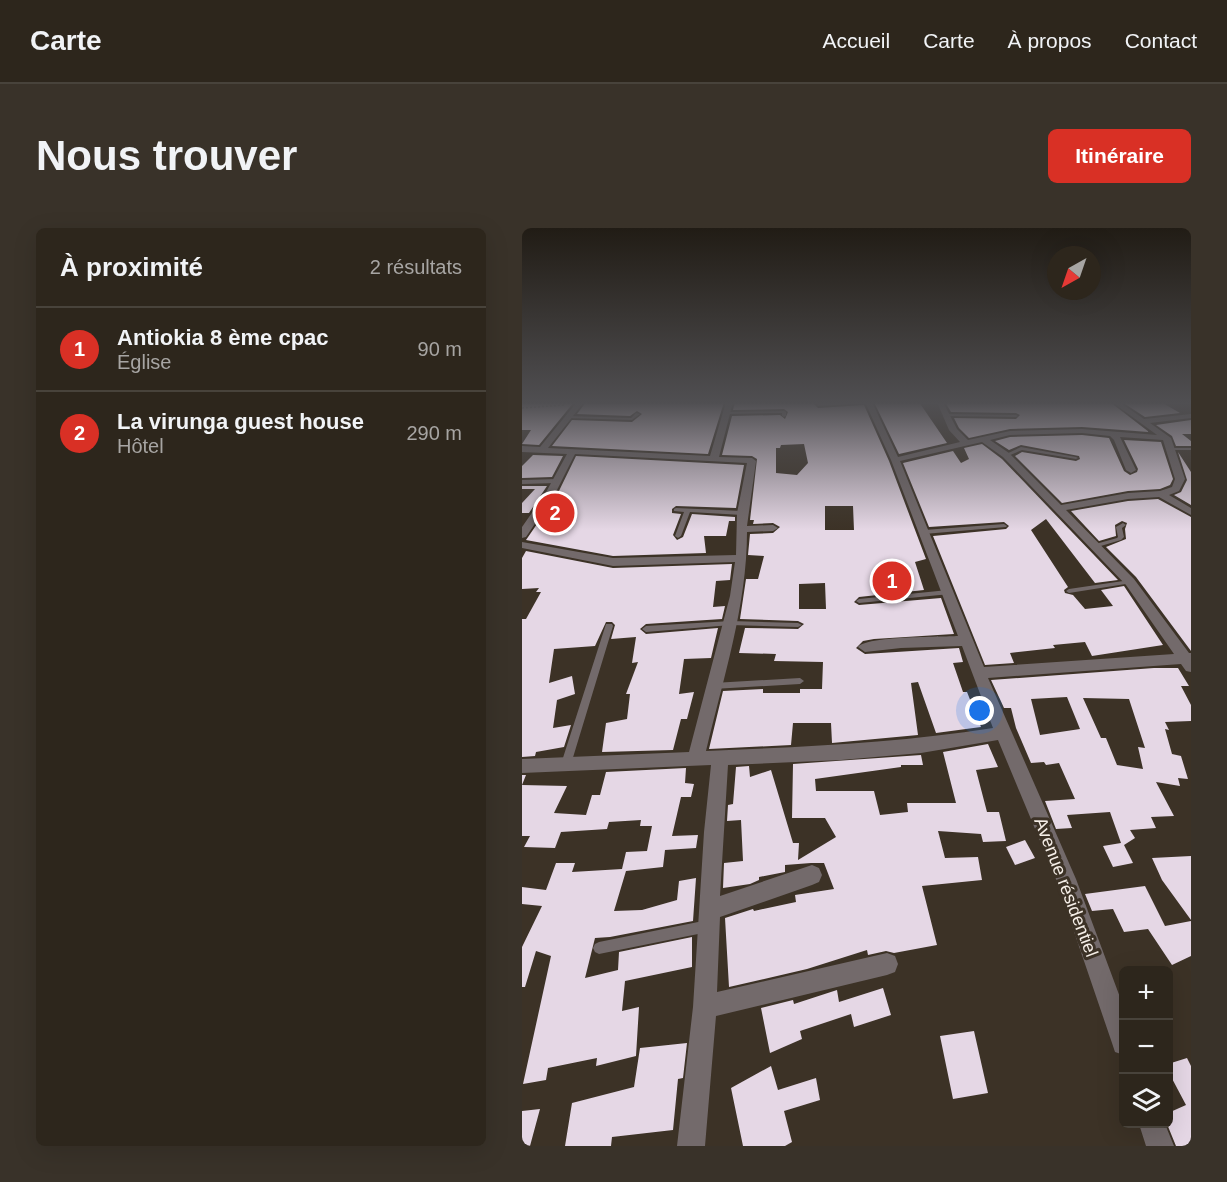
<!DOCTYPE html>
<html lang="fr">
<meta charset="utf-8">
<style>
:root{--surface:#2d261c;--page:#393229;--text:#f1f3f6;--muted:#a7a5a3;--line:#48433b;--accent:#d93025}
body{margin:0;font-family:Helvetica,sans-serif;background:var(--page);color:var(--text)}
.controls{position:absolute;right:18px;bottom:18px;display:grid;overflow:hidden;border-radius:9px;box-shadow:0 6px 24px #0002}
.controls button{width:54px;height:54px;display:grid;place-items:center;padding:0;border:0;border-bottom:2px solid var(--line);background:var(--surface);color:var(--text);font:30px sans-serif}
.compass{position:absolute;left:525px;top:18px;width:54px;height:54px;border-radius:50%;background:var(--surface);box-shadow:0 6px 24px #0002;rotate:220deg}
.you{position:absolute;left:458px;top:483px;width:21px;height:21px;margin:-15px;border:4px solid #fff;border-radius:50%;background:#1a73e8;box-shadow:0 0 0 9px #1a73e833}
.badge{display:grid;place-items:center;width:39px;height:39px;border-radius:50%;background:var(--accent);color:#fff;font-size:20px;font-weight:700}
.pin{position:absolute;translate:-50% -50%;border:3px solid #fff;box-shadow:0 2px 6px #0006}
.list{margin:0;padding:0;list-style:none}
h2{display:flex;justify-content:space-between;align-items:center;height:78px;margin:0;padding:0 24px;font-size:26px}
h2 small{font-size:20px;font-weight:400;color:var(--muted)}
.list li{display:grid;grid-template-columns:39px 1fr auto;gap:18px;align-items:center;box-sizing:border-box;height:84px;padding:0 24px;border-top:2px solid var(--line)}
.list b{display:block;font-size:22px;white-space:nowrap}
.list p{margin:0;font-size:20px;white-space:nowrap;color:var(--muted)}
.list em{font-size:20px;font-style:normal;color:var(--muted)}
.icon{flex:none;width:33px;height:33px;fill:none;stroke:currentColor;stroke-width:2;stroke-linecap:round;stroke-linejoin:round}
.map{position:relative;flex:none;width:669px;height:918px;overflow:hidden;border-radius:9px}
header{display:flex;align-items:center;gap:36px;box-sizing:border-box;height:84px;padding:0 30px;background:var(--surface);border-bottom:2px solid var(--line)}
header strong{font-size:28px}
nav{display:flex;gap:33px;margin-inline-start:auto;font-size:21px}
.intro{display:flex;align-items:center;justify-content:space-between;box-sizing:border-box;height:144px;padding:0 36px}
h1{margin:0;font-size:42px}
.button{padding:15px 27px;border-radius:9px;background:var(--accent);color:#fff;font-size:21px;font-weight:700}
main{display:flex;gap:36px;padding:0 36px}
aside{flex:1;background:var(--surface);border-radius:9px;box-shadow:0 6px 24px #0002}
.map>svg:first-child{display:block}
.building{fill:#e5d7e5;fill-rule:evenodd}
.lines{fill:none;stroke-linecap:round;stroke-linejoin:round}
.path{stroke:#8f867c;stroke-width:1.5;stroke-dasharray:2 2;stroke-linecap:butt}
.lane{fill:#736a6b;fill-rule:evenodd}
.street{fill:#736a6b;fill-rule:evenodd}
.labels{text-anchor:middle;stroke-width:6;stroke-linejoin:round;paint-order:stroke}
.near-street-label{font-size:18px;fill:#f5eee7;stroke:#3c3226}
</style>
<header>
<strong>Carte</strong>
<nav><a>Accueil</a><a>Carte</a><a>À propos</a><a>Contact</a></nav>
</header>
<div class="intro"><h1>Nous trouver</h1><a class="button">Itinéraire</a></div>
<main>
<aside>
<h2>À proximité<small>2 résultats</small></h2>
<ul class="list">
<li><span class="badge">1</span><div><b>Antiokia 8 ème cpac</b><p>Église</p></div><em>90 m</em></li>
<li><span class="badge">2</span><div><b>La virunga guest house</b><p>Hôtel</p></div><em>290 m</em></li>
</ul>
</aside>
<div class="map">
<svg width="669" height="918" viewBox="0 0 669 918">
<rect width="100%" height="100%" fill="#3c3226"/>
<path class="building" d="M0,174H52L17,217L0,216L9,202H0Z
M64,174H68L67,176L202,174L186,226L30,218L50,192L110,194L120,186L115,183L108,188L55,186Z
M213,174H301L292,176L296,180L342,177L367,233L404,331L393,334L402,362L337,369L332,374L337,377L419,370L432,406L352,411L341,413L334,420L343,426L437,420L441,434L431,435L441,464H445L459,499L414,505L396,454L389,455L396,507L310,515L309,495H271L269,517L187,521L201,463L241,461V465H278V461H300L301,434L252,433L254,426L217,425L223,400L276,401L282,396L276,393L218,391L224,351H236L242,328L226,327L228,306L251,305L258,299L251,295L231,296L232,292H228L235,231L230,228L200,227L210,188L258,187L263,191L266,184L262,181L211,182ZM282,216L286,235L275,247L254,245V220H258L259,217ZM303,278H331L332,302H303ZM303,355L304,381H277V356Z
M352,174H397L425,215L377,226Z
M423,174H588L627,204L560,199L488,201L447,210L437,200L432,190L494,191L498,187L494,185L429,184Z
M600,174H639L658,185L623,189Z
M669,192V206H660L669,213V218H654L650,208L634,197Z
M560,207L587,210L602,243L608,247L615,244L616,241L602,212L639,214L651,251L648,257L638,261L606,263L540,275L493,228L500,224L554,233L558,231L557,228L499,217L487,222L473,213L488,209Z
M460,216L480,231L596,352L573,355L524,291L509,302L546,359L542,362L543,365L551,367L563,381L591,378L579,362L602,358L641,417L570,428L563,414L531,417L533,420L488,425L492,435L463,437L411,308L484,301L487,298L482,294L407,299L381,235L431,223L439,235L447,231L442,220Z
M656,224L669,244V277L652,267L659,264L665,252Z
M11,227L41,228L30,249L0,250V238Z
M54,228L222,237L214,280L154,278L150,281V285L159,286L151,307L155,312L161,309L170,286L213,289V293H207L204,308H182L184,325L91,328L4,312L35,267Z
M0,258H25L7,285H0V275L13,261H0Z
M636,271L669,289V423L614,349L584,319L604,311L603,301L605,295L600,293L593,297L594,308L577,313L549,283L606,273Z
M4,323L91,340L210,336L208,352L194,353L191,379L203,378L200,391L124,396L118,401L124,406L196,400L189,430L162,431L157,466L172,464L165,491H159L151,522L80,524L84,495L105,491L108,466H104L116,434L110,435L114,409L89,411L93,397L90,394H84L73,418L32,421L27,455L50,448L53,466L35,472L31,500L49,497L42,519L14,524L13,528L0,529V391H4L19,364H14L17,360L0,361V330Z
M632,440H656L667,458H659L669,477V493L643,494L647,502L643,501L650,526L659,528L666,551L656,550L658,558L634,554L652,588L629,589L634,600L608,602L613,610L602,617L611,635L591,639L581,618L599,615L588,584L545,587L550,600L534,601L523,573L553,571L537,535L524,537L522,534L509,535L494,500L489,480H482L469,452ZM545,469L558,501L518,507L509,471ZM561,470L607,471L623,520L616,519L621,541L595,537L584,510H579Z
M466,516L476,539L454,542L465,584H477L484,613L461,614L459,606L416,603L423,630L456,629L460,652L400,658L415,717L372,725L364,723L346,727L345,722L285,741L207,759L203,690L231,681L232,683L274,674L273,667L312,661L302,635H289L263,637V644L237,649V652L228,656L201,660L202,635L221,633L219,592L205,593L206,577L211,576L214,539L227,538L228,549L249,542L271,615H277L276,632L314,609L303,590H270L271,536L399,527L401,537H379V539L293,551L294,563H352L358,587L386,584L385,575H434L421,524Z
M164,540L163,555L172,556L169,569H159L150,608L176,607L174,620L143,622L141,639L104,643L92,683L120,682L155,672L157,653L174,650L171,693L88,709L73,710L63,750L96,742L97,724L170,709V739L103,753L100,783L117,779L114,828L74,838L75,830L26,840L24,852L1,856L29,728L14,723L3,759H0V719L20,678L0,676V659L24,662L34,635H53L50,644L100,641L104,624L125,623L130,598H118L119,592L87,594L85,601L39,604L33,620L2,619L8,608H0V547H4L0,557L45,558L32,585L64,587L70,567H78L84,544Z
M503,612L513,630L493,637L484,619Z
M669,628V692L640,652L630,630Z
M623,658L643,698L669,693V728L650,737L626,701L602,704L591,681L570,683L563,666Z
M361,760L369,787L332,799L329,786L278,803L280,811L248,825L239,780L271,772L272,776L315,762L317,774Z
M452,803L466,865L431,871L418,808Z
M165,815L161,850L156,851L151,902L90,909L89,918H43L50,875L112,859L118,820Z
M665,830L669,838V918H654L645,896L646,885L664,877L646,843V836Z
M249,838L256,862L294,850L298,872L262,883L270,914L263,918H221L209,860Z
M18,881L8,918H0V883Z"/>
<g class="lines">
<path class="path" d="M0,180L43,177"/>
<path class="lane" d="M334,174H348L346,175L296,178L294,177L296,176Z
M262,183L264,184V188L262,189L260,188V185L205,186L203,185L205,184Z
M114,185L118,186L110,192L46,190L44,189L46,188L109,190Z
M424,186L494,187L496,188L494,189L422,188Z
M499,219L554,229L556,230L554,231L500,222L486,228L482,227Z
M649,220H669V222H647V220Z
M0,252L35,251L38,253L35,255L0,256Z
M154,280L220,283L223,285L220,287L168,284L159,308L156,310L153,308L162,284L152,283V281Z
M601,295L604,297L600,300L602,309L599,312L572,320L570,319V317L595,310L596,309L594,299Z
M482,296L485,298L484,299L402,306L399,304L402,302Z
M608,352L610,353V355L547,365L544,363L547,361Z
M426,362L429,364L428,366L337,375L334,373L337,371Z
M209,393L276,395L280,397L276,399L209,397L124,404L120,401L124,398Z
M84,396H90L91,398L49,536L47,539L44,540L41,539L39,536Z
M278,450L282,453L278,456L191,461L187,458L191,455Z
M186,692L190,694L192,698L190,702L186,704L77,726L73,724L71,720L73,716L77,714Z"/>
<path class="street" d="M55,174H62L26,220L188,228L204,174H211L197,229L230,230L234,233L225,298L251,297L256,300L251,303L225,304C225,378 201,451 184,523C280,519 375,515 471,500L440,418L379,420L343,424L336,419C344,408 419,409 436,408L369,232L343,174H350L376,229L438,214L427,202L415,174H421L435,201L446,212L488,203L560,201L635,207L590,174H597L622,191L669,186V190L628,195L649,210L663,251L657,263L647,267L669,280V287L637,269L606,271L544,282L612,351L667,425H669V444L664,443L659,436L466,450L554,651L602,780V827L593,824L590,815L534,651L476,512L399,525L319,532L206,537L198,668L290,637L297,640L300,647L297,654L290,657L198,689L195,764L365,725L373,728L376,736L373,744L365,747L194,788L183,918H155L171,779L182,604L189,537L0,545V531L167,524L208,368L213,334L91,338L0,320V314L91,330L214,327L215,285L225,235L53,226L33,266L4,309L0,310V299L23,266L45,226L0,224V218L18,219ZM560,205L588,208L592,212L604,242L609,245L614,242L598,209L641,212L653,251L650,259L638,263L606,265L539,277L487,225L468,212L488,207ZM460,214L481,229L604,357L652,426L462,439L378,233Z
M617,896H643L652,918H624Z"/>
</g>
<linearGradient id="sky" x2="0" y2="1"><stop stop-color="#211c15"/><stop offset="0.58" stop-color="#504f52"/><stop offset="1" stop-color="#504f52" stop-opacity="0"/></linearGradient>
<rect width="669" height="302" fill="url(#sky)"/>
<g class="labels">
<g class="near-street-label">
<text transform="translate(544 659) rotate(69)" y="6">Avenue résidentiel</text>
</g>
</g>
</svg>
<div class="controls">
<button>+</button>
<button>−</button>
<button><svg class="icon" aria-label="layers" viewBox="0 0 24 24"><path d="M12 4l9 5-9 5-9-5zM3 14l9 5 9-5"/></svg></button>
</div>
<svg class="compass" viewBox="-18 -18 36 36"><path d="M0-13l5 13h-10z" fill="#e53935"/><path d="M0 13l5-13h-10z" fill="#a7a5a3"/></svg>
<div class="you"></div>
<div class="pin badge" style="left:370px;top:353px">1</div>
<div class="pin badge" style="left:33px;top:285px">2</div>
</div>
</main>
